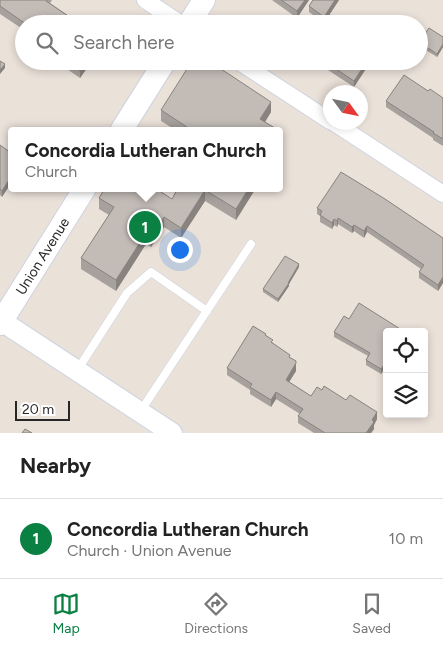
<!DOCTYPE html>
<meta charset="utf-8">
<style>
:root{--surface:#fff;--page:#f2f2f2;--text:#222;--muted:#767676;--line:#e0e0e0;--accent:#0b8043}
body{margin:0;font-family:Figtree,sans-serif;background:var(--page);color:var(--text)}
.controls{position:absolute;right:15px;bottom:15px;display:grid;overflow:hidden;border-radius:5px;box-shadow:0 2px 8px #0003}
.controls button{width:45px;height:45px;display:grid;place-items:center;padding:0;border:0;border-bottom:1px solid var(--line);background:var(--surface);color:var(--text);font:25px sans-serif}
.compass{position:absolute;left:323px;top:85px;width:45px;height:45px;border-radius:50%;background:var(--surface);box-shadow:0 2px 8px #0003;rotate:123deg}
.scale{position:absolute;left:15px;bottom:12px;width:55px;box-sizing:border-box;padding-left:5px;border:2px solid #272727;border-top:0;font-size:14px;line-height:18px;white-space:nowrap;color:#272727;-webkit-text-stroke:4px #fff;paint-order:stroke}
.you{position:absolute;left:179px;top:249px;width:18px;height:18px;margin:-12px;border:4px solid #fff;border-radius:50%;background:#1a73e8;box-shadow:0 0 0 8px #1a73e833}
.badge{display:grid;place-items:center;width:32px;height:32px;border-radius:50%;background:var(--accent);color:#fff;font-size:16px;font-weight:700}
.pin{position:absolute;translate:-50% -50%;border:2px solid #fff;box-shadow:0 1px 5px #0006}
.popup{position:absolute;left:8px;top:127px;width:275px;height:65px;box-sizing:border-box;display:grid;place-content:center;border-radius:5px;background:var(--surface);filter:drop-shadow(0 1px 4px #0005);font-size:16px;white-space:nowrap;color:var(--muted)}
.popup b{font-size:19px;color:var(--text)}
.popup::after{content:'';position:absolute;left:50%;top:100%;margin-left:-10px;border:10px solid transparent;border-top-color:var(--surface)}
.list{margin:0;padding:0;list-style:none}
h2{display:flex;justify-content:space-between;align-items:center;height:65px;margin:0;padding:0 20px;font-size:21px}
h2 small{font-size:16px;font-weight:400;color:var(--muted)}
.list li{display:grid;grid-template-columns:32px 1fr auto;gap:15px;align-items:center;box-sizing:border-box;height:80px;padding:0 20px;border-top:1px solid var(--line)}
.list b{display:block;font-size:19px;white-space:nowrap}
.list p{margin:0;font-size:16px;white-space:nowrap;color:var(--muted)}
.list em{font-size:16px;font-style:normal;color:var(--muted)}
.icon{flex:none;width:28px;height:28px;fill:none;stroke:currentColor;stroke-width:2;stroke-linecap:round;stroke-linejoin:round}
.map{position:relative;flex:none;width:443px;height:433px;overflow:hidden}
.search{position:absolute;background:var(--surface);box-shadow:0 2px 8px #0003;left:15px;right:15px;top:15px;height:55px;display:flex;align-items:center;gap:12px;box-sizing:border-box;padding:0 18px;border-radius:28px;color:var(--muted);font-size:19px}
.sheet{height:145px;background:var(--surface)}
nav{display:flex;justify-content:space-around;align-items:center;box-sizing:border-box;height:70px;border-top:1px solid var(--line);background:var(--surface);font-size:14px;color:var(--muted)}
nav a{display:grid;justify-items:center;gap:2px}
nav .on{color:var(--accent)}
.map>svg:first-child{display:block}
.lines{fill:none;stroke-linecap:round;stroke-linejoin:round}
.service-casing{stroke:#ced4e1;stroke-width:9}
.minor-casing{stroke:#ced4e1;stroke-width:18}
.tertiary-casing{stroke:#ced4e1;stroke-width:22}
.secondary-casing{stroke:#ced4e1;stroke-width:24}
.service{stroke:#fff;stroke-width:8}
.minor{stroke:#fff;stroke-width:16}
.tertiary{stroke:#fff;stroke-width:20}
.secondary{stroke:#fff;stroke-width:22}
.wall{fill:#a7a19d}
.shaded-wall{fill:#88837f}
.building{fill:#c2bbb6;stroke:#88837f}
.labels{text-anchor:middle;stroke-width:5;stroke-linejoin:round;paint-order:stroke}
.street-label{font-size:14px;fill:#272727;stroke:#fff}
</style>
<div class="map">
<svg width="443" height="433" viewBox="0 0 443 433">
<rect width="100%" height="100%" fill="#eae1d9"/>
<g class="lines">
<defs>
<path id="service" d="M78,369L127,293L151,272L207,311
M140,412L251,244"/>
<path id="minor" d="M145,0L181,24
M238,61L330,121
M333,122L443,194"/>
<path id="tertiary" d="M0,320L172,433"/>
<g id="secondary">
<path d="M189,24L204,0"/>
<path d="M121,131L165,61"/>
<path id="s1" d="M0,324L85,188"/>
</g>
</defs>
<use href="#service" class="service-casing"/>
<use href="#minor" class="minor-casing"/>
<use href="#tertiary" class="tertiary-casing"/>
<use href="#secondary" class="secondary-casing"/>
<use href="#service" class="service"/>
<use href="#minor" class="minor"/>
<use href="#tertiary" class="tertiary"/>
<use href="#secondary" class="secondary"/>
</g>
<path class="wall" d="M0,0H52L50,3L80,24H24V30L0,14Z
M272,0H309L297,18Z
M339,0L324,23L309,12V6Z
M443,37V47L437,57L419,46V42Z
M63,61H92L80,78L64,67V62Z
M314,61H371L354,87Z
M428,91L443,98V146L433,140V138L386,107V101Z
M161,110L271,112L265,122L278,131H177L161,121Z
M0,145L11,153V183L2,197L0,195Z
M178,188H256L236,220L205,201L181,238L164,227L151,247L146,244L116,291L81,269V258L109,215L99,209V198L172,199Z
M317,208L443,238V283L438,291L419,278V272L421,269L367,232L364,238L354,231L352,233L338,224L337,227L334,225L332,229L320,222V216L317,214Z
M299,267L289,284V286L278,302L263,292V289Z
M349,319L405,332L381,374L366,365V360L368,356L334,337V332Z
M266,336L273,343L290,358L296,371L289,382L311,396L322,390L346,400L377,419L374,425V429L371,433H314L298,423V416L300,414L276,399L271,407L250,394V390L227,375V368Z"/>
<path class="shaded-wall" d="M305,0H309L297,18V11Z
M335,0H339L324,23V17Z
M443,44V47L437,57V54Z
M87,61H92L80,78V71Z
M367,61H371L354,87V81Z
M5,64V68L0,74V70Z
M271,102V112L260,130V119Z
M11,177V183L2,197V191Z
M249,188H256L236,220V209Z
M205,190V201L181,238V228Z
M164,217V227L151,247V236Z
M338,218V224L337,227V221Z
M334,219V225L332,229V223Z
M354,225V231L352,233V227Z
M367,226V232L364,238V231Z
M146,233V244L116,291V280Z
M299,264V267L289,284V286L278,302V299Z
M443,277V283L438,291V285Z
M387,361V366L381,374V369Z
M296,363V371L286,387V380Z
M276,392V399L271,407V400Z
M377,412V419L374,425V429L371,433H366L372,420Z"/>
<path class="building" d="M0,0H47L46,1L80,24H26L0,6Z
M281,0H305L297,11Z
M313,0H335L324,17L309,6Z
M92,17L102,24H88Z
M332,21L336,24H330Z
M429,28L443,37V44L437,54L419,42Z
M0,61L5,64L0,70Z
M67,61H87L80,71Z
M192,61H209L271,102L260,119L278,130L277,131H193L161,110Z
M324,61H367L354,81Z
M404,75L428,91L430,89L443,98V139L433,133L434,132L386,101Z
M0,145L11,153V177L2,191L0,189Z
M341,172L385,199L443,238V277L438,285L419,272L424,265L367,226L364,231L354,225L352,227L338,218L337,221L334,219L332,223L320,215L322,211L317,208Z
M105,188H155L172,199L178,188H249L236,209L205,190L181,228L164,217L151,236L146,233L116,280L81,258L114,207L99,198Z
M285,256L299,264L288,283H289L278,299L263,289Z
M359,303L405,332H387V361L381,369L366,360L370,353L334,332L344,316L349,319Z
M253,326L266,334L265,335L273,340L271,342L290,355L289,357L296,361V363L286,380L311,396L317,387L322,390L324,386L346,400L350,395L377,412L372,420L374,422L366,433H325L298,416L303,409L276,392L271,400L250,387L252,384L227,368Z
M25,429L32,433H22Z"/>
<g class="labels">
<g class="street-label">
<text dy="5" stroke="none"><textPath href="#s1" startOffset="80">Union Avenue</textPath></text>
</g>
</g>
</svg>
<div class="controls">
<button><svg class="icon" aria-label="locate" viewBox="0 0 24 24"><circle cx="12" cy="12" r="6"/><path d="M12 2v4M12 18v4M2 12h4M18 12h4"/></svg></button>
<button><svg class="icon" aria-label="layers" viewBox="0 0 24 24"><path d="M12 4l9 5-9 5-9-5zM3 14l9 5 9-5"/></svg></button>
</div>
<svg class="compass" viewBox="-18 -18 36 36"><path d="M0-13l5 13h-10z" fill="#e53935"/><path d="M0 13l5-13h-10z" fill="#767676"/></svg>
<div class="scale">20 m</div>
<div class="you"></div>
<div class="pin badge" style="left:145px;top:227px">1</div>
<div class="popup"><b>Concordia Lutheran Church</b>Church</div>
<div class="search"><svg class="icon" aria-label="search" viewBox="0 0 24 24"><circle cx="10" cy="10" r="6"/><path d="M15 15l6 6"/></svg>Search here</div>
</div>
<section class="sheet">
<h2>Nearby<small></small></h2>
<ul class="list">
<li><span class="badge">1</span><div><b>Concordia Lutheran Church</b><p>Church · Union Avenue</p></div><em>10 m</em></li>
</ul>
</section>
<nav>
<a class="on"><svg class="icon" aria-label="map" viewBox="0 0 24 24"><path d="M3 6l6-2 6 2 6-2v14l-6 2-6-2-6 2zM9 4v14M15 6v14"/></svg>Map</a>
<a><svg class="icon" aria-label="directions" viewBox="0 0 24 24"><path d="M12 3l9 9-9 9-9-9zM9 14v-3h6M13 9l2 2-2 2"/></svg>Directions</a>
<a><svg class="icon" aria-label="saved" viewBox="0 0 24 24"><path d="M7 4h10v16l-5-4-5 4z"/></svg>Saved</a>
</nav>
